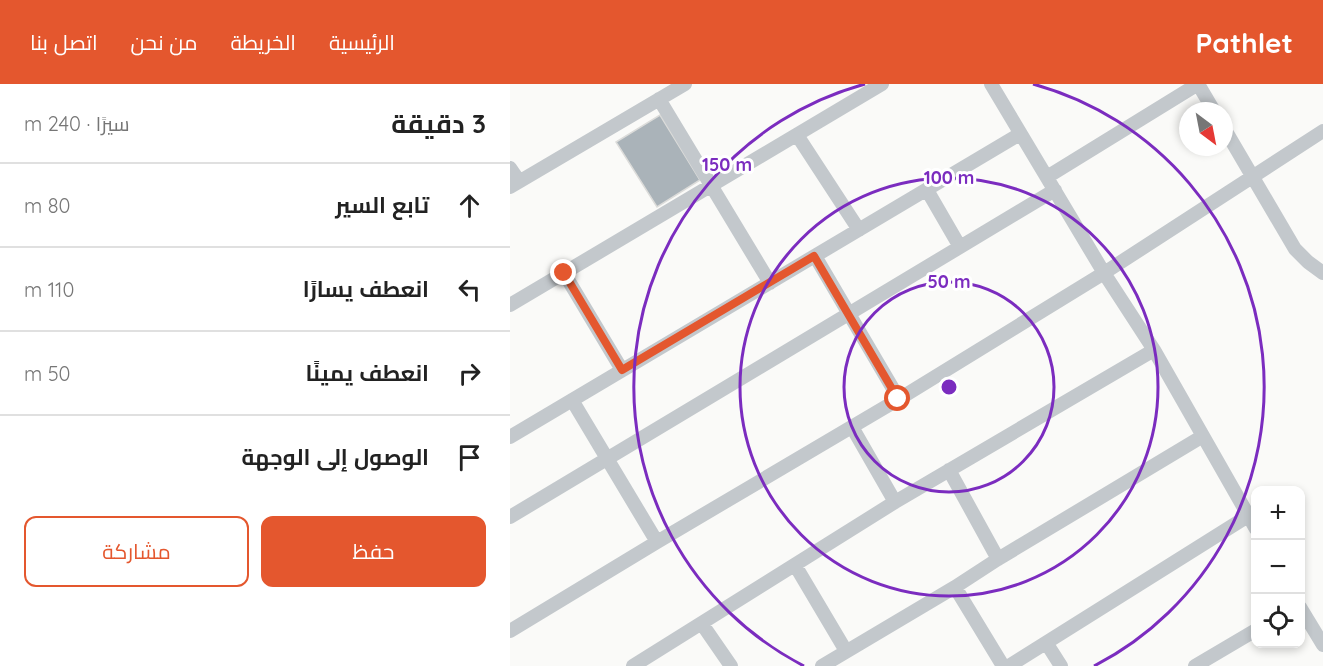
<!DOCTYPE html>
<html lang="ar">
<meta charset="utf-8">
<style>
:root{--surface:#fff;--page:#f6f6f6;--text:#222;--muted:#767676;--line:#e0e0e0;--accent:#e4572e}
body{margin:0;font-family:Quicksand,Cairo,sans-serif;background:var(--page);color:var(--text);direction:rtl}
.controls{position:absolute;right:18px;bottom:18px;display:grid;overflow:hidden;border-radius:12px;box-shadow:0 3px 9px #0003}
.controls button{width:54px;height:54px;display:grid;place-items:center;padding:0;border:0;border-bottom:2px solid var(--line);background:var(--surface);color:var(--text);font:30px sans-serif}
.compass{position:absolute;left:669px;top:18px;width:54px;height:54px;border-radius:50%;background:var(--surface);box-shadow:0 3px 9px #0003;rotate:148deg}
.stop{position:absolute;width:18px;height:18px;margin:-14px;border:4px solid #e4572e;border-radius:50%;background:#fff}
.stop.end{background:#e4572e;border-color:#fff;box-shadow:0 2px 6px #0008}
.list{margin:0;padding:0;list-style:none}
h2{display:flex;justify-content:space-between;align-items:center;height:78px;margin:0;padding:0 24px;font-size:26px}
h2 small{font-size:20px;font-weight:400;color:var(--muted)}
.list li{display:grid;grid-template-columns:39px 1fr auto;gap:18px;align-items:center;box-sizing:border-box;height:84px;padding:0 24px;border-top:2px solid var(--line)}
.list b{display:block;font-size:22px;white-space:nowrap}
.list em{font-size:20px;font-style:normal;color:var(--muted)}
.actions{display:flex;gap:12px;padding:18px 24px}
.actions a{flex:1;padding:14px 0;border:2px solid var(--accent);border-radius:12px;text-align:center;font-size:21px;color:var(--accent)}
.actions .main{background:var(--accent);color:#fff}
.icon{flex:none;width:33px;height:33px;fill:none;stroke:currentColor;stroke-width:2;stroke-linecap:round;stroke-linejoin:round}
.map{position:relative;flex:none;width:813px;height:582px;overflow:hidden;direction:ltr}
header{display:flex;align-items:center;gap:36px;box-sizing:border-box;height:84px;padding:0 30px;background:var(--accent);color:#fff}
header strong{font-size:28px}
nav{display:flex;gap:33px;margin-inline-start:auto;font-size:21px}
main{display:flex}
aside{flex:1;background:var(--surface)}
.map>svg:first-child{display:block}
.building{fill:#aab3b9;stroke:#dcdcda;stroke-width:1.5}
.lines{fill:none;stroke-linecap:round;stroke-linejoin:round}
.minor{stroke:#c3c8cc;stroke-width:14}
.route{stroke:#e4572e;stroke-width:8}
.ring{fill:none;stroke:#7b2cbf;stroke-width:3}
.centre{fill:#7b2cbf;stroke:#fff;stroke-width:3}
.ring-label{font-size:18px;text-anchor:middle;font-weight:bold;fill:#7b2cbf;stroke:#fff;stroke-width:6;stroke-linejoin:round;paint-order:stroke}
</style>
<header>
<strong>Pathlet</strong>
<nav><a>الرئيسية</a><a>الخريطة</a><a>من نحن</a><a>اتصل بنا</a></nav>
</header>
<main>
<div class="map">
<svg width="813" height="582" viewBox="0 0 813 582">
<rect width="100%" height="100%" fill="#fafaf8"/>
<path class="building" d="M150,31L190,96L147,123L106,58Z"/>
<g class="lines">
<path class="minor" d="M481,0L594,189L644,266L746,445
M688,0L704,27
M149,15L260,199
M714,44L785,165L798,178L813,189
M287,51L349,146
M0,84L9,97
M537,93L688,0
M0,103L175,0
M417,106L450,163
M305,172L389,315
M54,189L112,286
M0,221L372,0
M62,316L147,458
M342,343L385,418
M0,353L510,50
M439,386L488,475
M0,433L545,106
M285,481L336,567
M445,503L493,582
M790,523L813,561
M192,540L221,582
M0,547L147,458L389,315L594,189L813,47
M537,560L551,582
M123,582L385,418L644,266
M312,582L445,503L488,475L693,352
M499,582L738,432
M685,582L746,546"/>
</g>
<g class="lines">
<path class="route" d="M54,189L112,286L304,172L388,315"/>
</g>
<g class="ring">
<circle cx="439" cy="303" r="105"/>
<circle cx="439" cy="303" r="209"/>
<path d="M294 582A314 314 0 0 1 355 0M523 0A314 314 0 0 1 584 582"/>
</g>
<circle cx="439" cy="303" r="9" class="centre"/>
<g class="ring-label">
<text x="217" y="87">150 m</text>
<text x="439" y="100">100 m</text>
<text x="439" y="204">50 m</text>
</g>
</svg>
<div class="controls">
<button>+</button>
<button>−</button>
<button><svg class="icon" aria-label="locate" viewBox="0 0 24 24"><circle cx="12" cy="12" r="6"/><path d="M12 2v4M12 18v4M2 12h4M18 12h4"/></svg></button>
</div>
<svg class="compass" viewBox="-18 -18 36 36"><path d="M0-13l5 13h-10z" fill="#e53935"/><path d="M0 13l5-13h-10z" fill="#767676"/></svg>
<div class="stop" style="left:388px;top:315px"></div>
<div class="stop end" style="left:54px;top:189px"></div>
</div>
<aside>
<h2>3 دقيقة<small>سيرًا · 240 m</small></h2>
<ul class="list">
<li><svg class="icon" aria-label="ahead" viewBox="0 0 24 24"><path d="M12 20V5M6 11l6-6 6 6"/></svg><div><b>تابع السير</b></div><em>80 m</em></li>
<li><svg class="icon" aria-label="left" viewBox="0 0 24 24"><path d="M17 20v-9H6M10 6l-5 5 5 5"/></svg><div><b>انعطف يسارًا</b></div><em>110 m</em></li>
<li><svg class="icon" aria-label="right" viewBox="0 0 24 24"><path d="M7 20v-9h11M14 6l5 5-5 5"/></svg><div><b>انعطف يمينًا</b></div><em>50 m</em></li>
<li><svg class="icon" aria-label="arrive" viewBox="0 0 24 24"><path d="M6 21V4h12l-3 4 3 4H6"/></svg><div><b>الوصول إلى الوجهة</b></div></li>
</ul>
<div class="actions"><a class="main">حفظ</a><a>مشاركة</a></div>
</aside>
</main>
